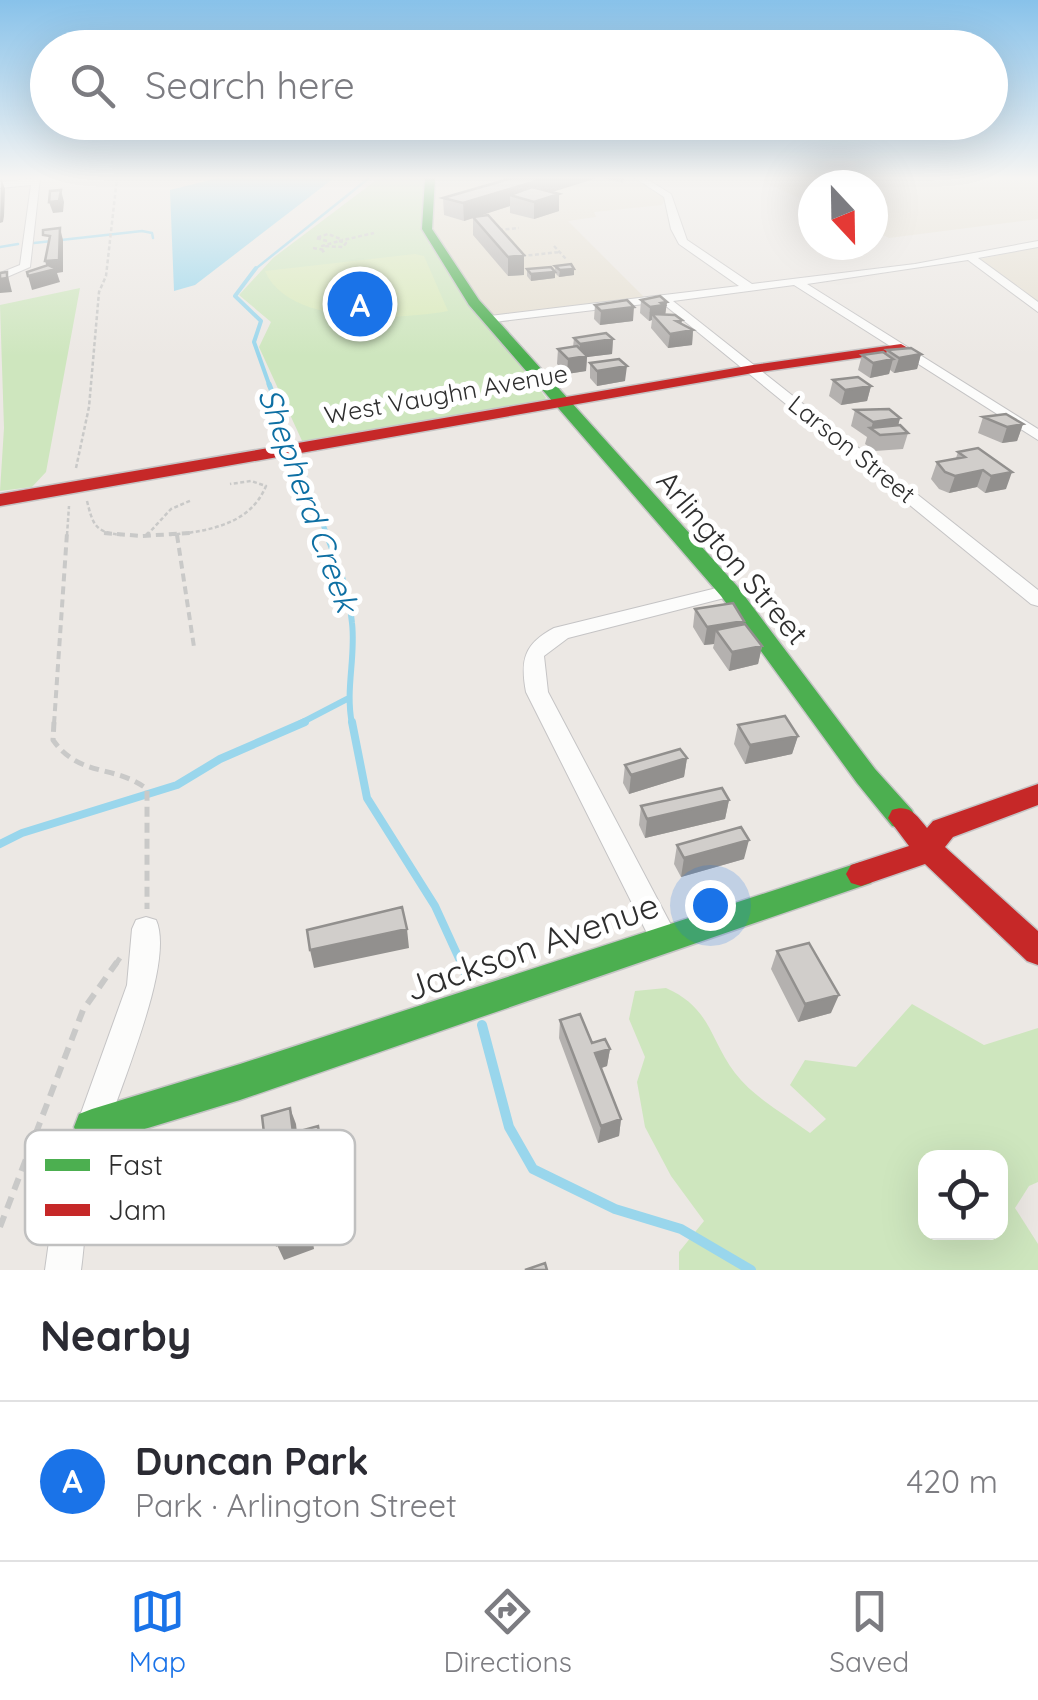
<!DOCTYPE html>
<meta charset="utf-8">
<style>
:root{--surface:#fff;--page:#f7f7f7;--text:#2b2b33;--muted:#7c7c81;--line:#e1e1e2;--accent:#1a73e8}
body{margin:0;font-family:Quicksand,sans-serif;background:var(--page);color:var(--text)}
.controls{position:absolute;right:30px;bottom:30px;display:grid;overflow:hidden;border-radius:20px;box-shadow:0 10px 40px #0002}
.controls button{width:90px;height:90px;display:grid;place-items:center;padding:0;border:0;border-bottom:2px solid var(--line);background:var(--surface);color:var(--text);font:50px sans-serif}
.compass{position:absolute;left:798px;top:170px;width:90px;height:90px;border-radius:50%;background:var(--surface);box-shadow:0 10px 40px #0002;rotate:158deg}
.you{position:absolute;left:710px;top:905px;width:35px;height:35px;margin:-25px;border:8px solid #fff;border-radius:50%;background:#1a73e8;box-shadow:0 0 0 15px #1a73e833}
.badge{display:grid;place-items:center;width:65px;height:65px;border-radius:50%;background:var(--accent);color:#fff;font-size:32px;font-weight:700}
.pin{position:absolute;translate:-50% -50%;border:5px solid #fff;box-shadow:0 2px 10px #0006}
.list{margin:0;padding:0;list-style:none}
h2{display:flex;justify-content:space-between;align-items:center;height:130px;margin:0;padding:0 40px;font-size:42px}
h2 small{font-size:32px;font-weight:400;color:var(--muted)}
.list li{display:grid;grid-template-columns:65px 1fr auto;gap:30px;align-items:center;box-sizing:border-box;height:160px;padding:0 40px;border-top:2px solid var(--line)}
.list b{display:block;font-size:38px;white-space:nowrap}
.list p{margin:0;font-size:32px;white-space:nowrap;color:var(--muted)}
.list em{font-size:32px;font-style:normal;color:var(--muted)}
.icon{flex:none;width:55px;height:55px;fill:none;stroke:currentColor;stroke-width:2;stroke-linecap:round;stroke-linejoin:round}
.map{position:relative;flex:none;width:1038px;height:1270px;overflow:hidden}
.search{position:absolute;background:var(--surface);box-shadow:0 10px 40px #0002;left:30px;right:30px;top:30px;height:110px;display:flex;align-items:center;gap:25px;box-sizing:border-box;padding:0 35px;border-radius:55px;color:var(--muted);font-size:38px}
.sheet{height:290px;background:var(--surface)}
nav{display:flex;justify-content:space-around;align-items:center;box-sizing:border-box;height:140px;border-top:2px solid var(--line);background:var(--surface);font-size:28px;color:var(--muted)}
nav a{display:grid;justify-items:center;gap:5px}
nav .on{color:var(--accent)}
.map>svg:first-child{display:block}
.education{fill:#e6e0d3}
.green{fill:#cee6be;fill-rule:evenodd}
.pitch{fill:#d9eabb}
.water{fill:#99d6ec}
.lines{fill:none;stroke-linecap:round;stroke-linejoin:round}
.stream-far5{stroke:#99d6ec;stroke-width:2.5}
.stream-far4{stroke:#99d6ec;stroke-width:4}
.stream-far3{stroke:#99d6ec;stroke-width:5}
.stream-far2{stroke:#99d6ec;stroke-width:6}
.stream-far1{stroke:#99d6ec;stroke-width:8}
.stream{stroke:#99d6ec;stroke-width:10}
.street-casing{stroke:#c5c4c5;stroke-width:2}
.fast-casing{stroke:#c5c4c5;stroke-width:3}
.jam-casing{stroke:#c5c4c5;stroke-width:3}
.path-far3{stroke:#c9c9c8;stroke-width:2.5;stroke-dasharray:4 2.5;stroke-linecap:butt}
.path-far2{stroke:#c9c9c8;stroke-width:4;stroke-dasharray:8 5;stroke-linecap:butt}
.path-far1{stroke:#c9c9c8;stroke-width:5;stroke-dasharray:10 6;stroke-linecap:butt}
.path{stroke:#c9c9c8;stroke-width:6;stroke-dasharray:12 8;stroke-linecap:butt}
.street{fill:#fcfcfb;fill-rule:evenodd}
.fast{fill:#4caf50;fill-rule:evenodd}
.jam{fill:#c62828;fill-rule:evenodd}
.wall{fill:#b4b1af}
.shaded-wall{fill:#92908e}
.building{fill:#d1cecb;stroke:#92908e;stroke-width:2.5}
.labels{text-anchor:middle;stroke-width:10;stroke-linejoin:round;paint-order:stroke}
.far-street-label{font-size:25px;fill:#2e2e2e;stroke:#fff}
.street-label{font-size:30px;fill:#2e2e2e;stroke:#fff}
.water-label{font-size:32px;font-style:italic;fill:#0d6fa3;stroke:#fff}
.near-street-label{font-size:35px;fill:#2e2e2e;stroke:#fff}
.key{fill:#fff;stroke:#c0c0c0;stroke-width:2.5}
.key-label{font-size:28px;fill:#2e2e2e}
</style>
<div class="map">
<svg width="1038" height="1270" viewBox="0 0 1038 1270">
<rect width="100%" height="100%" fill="#ece8e4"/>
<path class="education" d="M434,178H636L654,188L665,199L662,205L594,212L596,217L568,221L646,299L496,316L485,308L436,240L431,217Z
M754,178H1038V219L889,238L873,230V185H813V204Z
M1038,247V304L980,259Z"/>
<path class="green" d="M379,178H425L422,229L430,245L546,398L543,401L303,443L259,347L271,322L239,295L273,258Z
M80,288L46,472L32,487L0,491L4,428L0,305Z
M666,988C711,1008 709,1038 735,1073C754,1098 785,1114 810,1133L826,1119L790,1085L805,1060L856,1067L912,1004L984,1045L1038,1028V1182L1029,1186L1015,1208L1038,1244V1270H679V1252L704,1221L671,1176L645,1127L637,1082L645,1057L629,1019L635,991ZM926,1158H1000V1232H926Z"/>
<path class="pitch" d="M415,254L424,256L448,311C398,320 288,326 265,271Z"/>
<path class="water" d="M218,178H334L195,285L174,291L170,190Z"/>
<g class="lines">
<path class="stream-far5" d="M34,243L142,231L152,233L153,238
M0,247L18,244
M254,270L369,178"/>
<path class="stream-far4" d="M256,268L235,296L261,321L254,342L270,387"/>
<path class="stream-far3" d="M269,384L327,535"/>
<path class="stream-far2" d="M326,533C337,562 349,591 352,623C356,657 345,689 352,724
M299,724L347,699"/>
<path class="stream-far1" d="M352,722L367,798L435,906L462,965
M0,844L22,833L177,785L220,759L305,722"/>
<path class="stream" d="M461,962L469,980
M482,1025L509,1127L533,1169L615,1209L681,1229L751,1270"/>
<defs>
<path id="street" d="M40,178L30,267L0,280V273L20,265L31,185L0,188V182Z
M635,178H645L671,194L687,240L752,284L915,264L1038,241V247L978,258L1038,302V312L968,260L807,284L1038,429V440L794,285L673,301L1038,590V606L1031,604L661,302L486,323V317L490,316L739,286L679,244L671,229L664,197Z
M729,585L736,587L738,591L736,595L568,638L544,656L548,692L679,940L675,949L665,952L655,949L526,692C520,660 524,644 554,628Z
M146,917L156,920C178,968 103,1122 92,1178C86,1208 85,1240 81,1270H45L58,1177L127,985L132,929L136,920Z"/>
<path id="fast" d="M425,178H435L432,229L479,300L737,586L875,769L912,810L916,818L912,826L902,829L892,826L857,783L721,596L469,305L422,229Z
M861,862L871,865L876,874L871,883L240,1100L92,1145L79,1140L74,1127L79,1114L92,1109L240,1064Z"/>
<path id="jam" d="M901,344L908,348L906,351L753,373L0,506V494L753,365Z
M1038,784V805L953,837L945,847L1038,931V965L1027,961L925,864L861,886L851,883L846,874L851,865L909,846L888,818L892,810C910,804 916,815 927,828L933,821Z"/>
</defs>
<use href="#street" class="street-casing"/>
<use href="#fast" class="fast-casing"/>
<use href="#jam" class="jam-casing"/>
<path class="path-far3" d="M499,230L519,228
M327,241L316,238L328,234L343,240
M339,241L346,243L343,247L322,246Z
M339,241L374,233
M554,246L566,259
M313,248L325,250L322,252
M522,256L560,252
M76,468L89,407L99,292L106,276L117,178
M87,501C93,525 95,532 121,535
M67,535L69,506
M147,535L171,509L192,500
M170,535C208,531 250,525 266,486L251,481L230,484"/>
<path class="path-far2" d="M104,533L141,536L191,533
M177,535L194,647
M146,536L149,533
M54,724L67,533"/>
<path class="path-far1" d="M54,722L53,740C80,778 114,764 147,789V909
M115,965L120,958"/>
<path class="path" d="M0,1227L83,1010L117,962"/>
<use href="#street" class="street"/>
<use href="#fast" class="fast"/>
<use href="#jam" class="jam"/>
</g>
<path class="wall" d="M602,178H624L623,183Z
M552,192L559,194V211L534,219L510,213V206L478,216L524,255V275L508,276L473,235V218L464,221L444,215L443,198Z
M555,266L574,269V275L559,277L555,273V278L531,281L527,276V269L555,271Z
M641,300L667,302L665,315L693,330L692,345L668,348L651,328L652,320L649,321L640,313Z
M595,305L633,321L600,325L594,319Z
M574,338L613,339L612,354L587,357L586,371L567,374L557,364L558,349L573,347Z
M887,350L921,354L917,369L894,373L890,370L889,374L870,378L858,370L862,355L886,354Z
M590,363L625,381L597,386L590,378Z
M833,380L871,386L867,401L841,405L829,396Z
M855,410L900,418L898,425L908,433L903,449L875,451L865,444L867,437L851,426Z
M983,417L1023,424L1017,441L1002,443L978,433Z
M978,448L1006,489L985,493L977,487L949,493L939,489L931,479L937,462L956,458L958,452Z
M695,609L744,624L762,646L758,664L729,671L713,648L714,644L704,645L693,627Z
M738,725L798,736L792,754L745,764L734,744Z
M687,758L684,777L629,794L623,783L625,765Z
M729,800L725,819L645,838L639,825L641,806Z
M677,845L744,859L681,877L674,864Z
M777,951L831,1013L798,1022L771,969Z
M560,1020L592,1043L610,1049L607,1066L601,1068L621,1119L619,1136L598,1143L559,1038Z"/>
<path class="shaded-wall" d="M1,178L5,189L4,216L3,222L0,223Z
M546,178H597L527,200L510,195V206L464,221L463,203Z
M61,190L64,202L63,212L53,213L49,202Z
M559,194V211L534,219V202Z
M60,228L63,240V272L57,273L60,282L32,290L28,276L48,271L45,261Z
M524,255V275L508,276V257Z
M574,269V275L559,277L560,270Z
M7,272L12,292L0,293V279Z
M555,272V278L531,281V274Z
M667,302L665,316L652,314V320L649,321L650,307Z
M634,307L633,321L600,325L601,311Z
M682,320L680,332L693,330L692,345L668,348L670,334L676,321Z
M613,339L612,354L587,357L586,371L567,374L568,359L579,357L580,344Z
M921,354L917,369L894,373L899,358Z
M893,359L889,374L870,378L873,363Z
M627,366L625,381L597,386V371Z
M871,386L867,401L841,405L845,390Z
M900,418L896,434L871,429L873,422Z
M1023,424L1017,441L1002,443L1007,427Z
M983,470L977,487L949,493L955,476Z
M1012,472L1006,489L985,493L991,476Z
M744,621L741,640L716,630L714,644L704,645L707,627Z
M762,646L758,664L729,671L732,652Z
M798,736L792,754L745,764L750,745Z
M687,758L684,777L629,794L631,775Z
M729,800L725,819L645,838L647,819Z
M749,840L744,859L681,877L684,858Z
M407,929L409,948L314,968L310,950Z
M839,995L831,1013L798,1022L805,1004Z
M610,1049L607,1066L593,1071L595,1053Z
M290,1108L296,1124L299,1150L293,1133Z
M621,1119L619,1136L598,1143L601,1126Z
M318,1126L323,1143L328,1174L304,1182L314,1249L284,1260L277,1245L298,1166Z"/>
<path class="building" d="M512,178H546L463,203L443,198Z
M532,187L559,194L534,202L510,195Z
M61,190L59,201L49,202L50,191Z
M488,215L524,255L508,257L473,217Z
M60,228L59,260L45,261L50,236L43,235V230Z
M571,264L574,269L560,270L555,266Z
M48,265L56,269L28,276L27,272Z
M551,267L555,272L531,274L527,269Z
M7,272V278L0,279V273Z
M660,296L667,302L661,303L664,305L650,307L641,300Z
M627,300L634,307L601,311L595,305Z
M652,314L675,315L682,320L676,321L693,330L670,334Z
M606,333L613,339L580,344L574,338Z
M577,346L587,356L568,359L558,349Z
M911,348L921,354L899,358L887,350Z
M883,352L893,359L873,363L862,355Z
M619,359L627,366L597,371L590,363Z
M858,377L871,386L845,390L833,380Z
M889,409L900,418L873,422L855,410Z
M1006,414L1023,424L1007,427L983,417Z
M900,425L908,433L880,435L870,428Z
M978,448L1012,472L991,476L983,470L955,476L945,472L937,462L965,457L958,452Z
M733,603L744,621L707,627L695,609Z
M745,624L762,646L732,652L716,630Z
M785,716L798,736L750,745L738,725Z
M680,749L687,758L631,775L625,765Z
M722,788L729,800L647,819L641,806Z
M741,827L749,840L684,858L677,845Z
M402,907L407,929L310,950L307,930Z
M809,943L839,995L805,1004L777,951Z
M580,1014L592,1043L605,1039L610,1049L595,1053L621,1119L601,1126L560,1020Z
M290,1108L293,1133L318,1126L323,1158L298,1166L308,1234L277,1245L262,1116Z
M545,1263L547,1270H525Z"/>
<linearGradient id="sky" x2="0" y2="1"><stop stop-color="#88c2ea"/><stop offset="0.5" stop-color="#f6f5f3"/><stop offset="1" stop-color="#f6f5f3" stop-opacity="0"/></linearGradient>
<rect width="1038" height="356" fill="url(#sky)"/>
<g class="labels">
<g class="far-street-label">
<text transform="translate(446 394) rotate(-10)" y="9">West Vaughn Avenue</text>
<text transform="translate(852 449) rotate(39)" y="9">Larson Street</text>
</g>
<g class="street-label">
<text transform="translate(732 558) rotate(50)" y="10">Arlington Street</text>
</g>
<g class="water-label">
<text transform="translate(308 500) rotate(70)" y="11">Shepherd Creek</text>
</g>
<g class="near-street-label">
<text transform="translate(532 947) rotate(-19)" y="12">Jackson Avenue</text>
</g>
</g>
<rect x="25" y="1130" width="330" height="115" rx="15" class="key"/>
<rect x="45" y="1159" width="45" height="12" fill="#4caf50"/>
<rect x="45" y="1204" width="45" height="12" fill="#c62828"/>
<g class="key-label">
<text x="108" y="1175">Fast</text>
<text x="108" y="1220">Jam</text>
</g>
</svg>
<div class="controls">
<button><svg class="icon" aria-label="locate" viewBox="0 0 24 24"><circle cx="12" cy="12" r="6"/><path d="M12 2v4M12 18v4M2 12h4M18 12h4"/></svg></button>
</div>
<svg class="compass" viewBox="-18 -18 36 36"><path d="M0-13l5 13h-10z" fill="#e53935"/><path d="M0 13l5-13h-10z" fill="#7c7c81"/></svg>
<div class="you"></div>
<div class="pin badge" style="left:360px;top:304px">A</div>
<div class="search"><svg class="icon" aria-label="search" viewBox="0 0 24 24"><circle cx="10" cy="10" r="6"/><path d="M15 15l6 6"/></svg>Search here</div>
</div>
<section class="sheet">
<h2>Nearby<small></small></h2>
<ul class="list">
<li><span class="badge">A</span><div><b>Duncan Park</b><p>Park · Arlington Street</p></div><em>420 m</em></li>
</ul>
</section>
<nav>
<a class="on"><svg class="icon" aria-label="map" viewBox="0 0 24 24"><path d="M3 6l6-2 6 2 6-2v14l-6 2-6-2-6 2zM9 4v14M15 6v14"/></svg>Map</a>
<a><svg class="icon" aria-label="directions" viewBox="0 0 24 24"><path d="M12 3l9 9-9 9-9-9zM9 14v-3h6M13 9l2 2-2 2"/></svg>Directions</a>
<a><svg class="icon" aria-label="saved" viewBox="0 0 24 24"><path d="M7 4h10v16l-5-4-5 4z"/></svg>Saved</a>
</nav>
